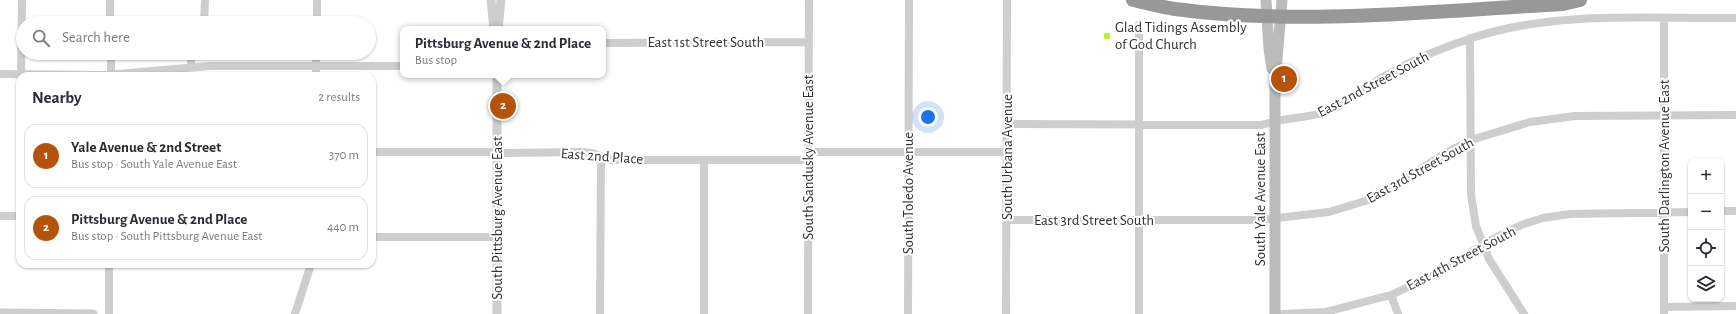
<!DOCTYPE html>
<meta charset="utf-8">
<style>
:root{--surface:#fff;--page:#f7f7f7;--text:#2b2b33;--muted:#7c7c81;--line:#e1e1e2;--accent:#b45309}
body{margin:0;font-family:"Alegreya Sans",sans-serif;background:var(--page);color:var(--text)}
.controls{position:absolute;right:12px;bottom:12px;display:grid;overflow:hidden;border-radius:8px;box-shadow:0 1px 3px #0004}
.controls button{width:36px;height:36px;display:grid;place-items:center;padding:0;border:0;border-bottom:1px solid var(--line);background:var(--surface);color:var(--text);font:20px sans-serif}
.you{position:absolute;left:928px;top:117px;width:14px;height:14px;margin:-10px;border:3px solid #fff;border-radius:50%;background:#1a73e8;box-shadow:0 0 0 6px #1a73e833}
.badge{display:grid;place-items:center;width:26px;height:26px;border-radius:50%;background:var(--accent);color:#fff;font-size:13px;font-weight:700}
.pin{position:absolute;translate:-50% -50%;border:2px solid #fff;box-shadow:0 1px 4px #0006}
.popup{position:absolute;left:400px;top:26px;width:206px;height:52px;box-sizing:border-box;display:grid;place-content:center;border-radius:8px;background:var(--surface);filter:drop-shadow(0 1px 3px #0005);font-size:13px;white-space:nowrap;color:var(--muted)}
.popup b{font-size:15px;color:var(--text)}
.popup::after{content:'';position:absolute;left:50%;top:100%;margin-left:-8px;border:8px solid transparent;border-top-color:var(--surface)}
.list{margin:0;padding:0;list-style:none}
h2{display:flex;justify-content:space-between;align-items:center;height:52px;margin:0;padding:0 16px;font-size:17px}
h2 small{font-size:13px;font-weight:400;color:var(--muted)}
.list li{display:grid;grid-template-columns:26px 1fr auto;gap:12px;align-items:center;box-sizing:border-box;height:64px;margin:0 8px 8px;padding:0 8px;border:1px solid var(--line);border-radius:12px}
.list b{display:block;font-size:15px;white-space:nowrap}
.list p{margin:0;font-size:13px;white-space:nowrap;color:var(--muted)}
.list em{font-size:13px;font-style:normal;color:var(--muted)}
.icon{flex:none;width:22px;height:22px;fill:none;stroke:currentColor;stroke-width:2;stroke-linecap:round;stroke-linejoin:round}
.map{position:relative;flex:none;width:1736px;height:314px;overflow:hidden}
.search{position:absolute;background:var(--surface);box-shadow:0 1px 3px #0004;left:16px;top:16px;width:360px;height:44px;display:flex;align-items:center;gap:10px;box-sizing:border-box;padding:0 14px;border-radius:22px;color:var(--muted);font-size:15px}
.panel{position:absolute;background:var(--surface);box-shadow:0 1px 3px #0004;left:16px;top:72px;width:360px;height:196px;border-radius:12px}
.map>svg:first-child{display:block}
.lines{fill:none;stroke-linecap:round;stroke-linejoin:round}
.minor{stroke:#cecece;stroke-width:8}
.tertiary{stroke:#cecece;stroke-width:9}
.secondary{stroke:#bbb;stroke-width:11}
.motorway{stroke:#989898;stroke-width:14}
.poi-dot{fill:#b6f22a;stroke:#fff;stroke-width:1.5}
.labels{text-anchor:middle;stroke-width:4;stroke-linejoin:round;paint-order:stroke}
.poi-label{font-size:15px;fill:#313131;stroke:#fff;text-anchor:start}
.street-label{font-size:15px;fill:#313131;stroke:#fff}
</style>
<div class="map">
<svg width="1736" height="314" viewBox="0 0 1736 314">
<rect width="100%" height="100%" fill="#fff"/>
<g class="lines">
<path class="minor" d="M110,0V23
M204,23L205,0
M317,23V0
M1470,38L1471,195L1476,226L1489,259L1524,314
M603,43L809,42
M111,53V75
M191,53V67
M0,74L105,75L210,66H403
M21,76L22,0
M316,76V53
M1007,124L1261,125C1270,123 1279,120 1288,119C1301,117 1313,116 1326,112C1347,104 1364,88 1383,77C1410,61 1439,49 1469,39C1553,10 1648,19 1736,18
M372,152H488L506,153L582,152L592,153L611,160H808
M808,152H1006
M1721,211H1736
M0,216H20
M1007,220H1260L1329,212L1375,198L1444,154L1471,140L1530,122L1575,116L1736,115
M372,237H497
M109,264V314
M1391,295L1398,314
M1664,307L1736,306
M295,314L311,264
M600,314L601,157
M704,314V160
M808,314L809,0
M908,314L909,0
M1006,314L1007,0
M1139,314V25
M1282,314L1325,312L1391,295L1436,274L1491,240L1521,225L1543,218L1570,214L1691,212
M1664,314V19"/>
<path class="tertiary" d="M491,0L494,29
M498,29L501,0
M497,75V314
M0,313L93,314"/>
<path class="secondary" d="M1266,0L1269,49L1272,69
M1275,314V83L1282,0"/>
<path class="motorway" d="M1133,0C1147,3 1161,7 1175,9C1303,26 1434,11 1563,4L1580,0"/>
</g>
<circle class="poi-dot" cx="1107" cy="36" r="4"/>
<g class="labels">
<g class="poi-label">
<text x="1115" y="32">Glad Tidings Assembly<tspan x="1115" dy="17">of God Church</tspan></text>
</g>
<g class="street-label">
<text x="706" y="47">East 1st Street South</text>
<text transform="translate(1373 84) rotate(-28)" y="5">East 2nd Street South</text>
<text transform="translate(602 156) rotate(4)" y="5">East 2nd Place</text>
<text transform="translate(808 157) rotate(-90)" y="5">South Sandusky Avenue East</text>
<text transform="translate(1007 157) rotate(-90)" y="5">South Urbana Avenue</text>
<text transform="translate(1664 166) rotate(-90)" y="5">South Darlington Avenue East</text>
<text transform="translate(1420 170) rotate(-29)" y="5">East 3rd Street South</text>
<text transform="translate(908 193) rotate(-90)" y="5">South Toledo Avenue</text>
<text transform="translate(1260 199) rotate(-90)" y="5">South Yale Avenue East</text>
<text transform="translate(497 218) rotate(-90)" y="5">South Pittsburg Avenue East</text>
<text x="1094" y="225">East 3rd Street South</text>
<text transform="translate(1461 258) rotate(-28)" y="5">East 4th Street South</text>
</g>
</g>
</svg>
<div class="controls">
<button>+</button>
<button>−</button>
<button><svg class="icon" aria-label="locate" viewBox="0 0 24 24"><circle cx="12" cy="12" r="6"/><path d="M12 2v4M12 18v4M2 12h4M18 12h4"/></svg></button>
<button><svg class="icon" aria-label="layers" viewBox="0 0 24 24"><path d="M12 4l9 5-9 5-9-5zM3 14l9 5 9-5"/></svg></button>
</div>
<div class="you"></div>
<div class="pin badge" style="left:1284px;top:79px">1</div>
<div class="pin badge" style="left:503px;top:106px">2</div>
<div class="popup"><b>Pittsburg Avenue &amp; 2nd Place</b>Bus stop</div>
<div class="search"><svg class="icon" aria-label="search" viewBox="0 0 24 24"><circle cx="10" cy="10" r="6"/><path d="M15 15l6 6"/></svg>Search here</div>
<section class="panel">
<h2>Nearby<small>2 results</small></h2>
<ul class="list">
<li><span class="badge">1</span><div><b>Yale Avenue &amp; 2nd Street</b><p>Bus stop · South Yale Avenue East</p></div><em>370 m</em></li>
<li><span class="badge">2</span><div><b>Pittsburg Avenue &amp; 2nd Place</b><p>Bus stop · South Pittsburg Avenue East</p></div><em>440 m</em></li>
</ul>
</section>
</div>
